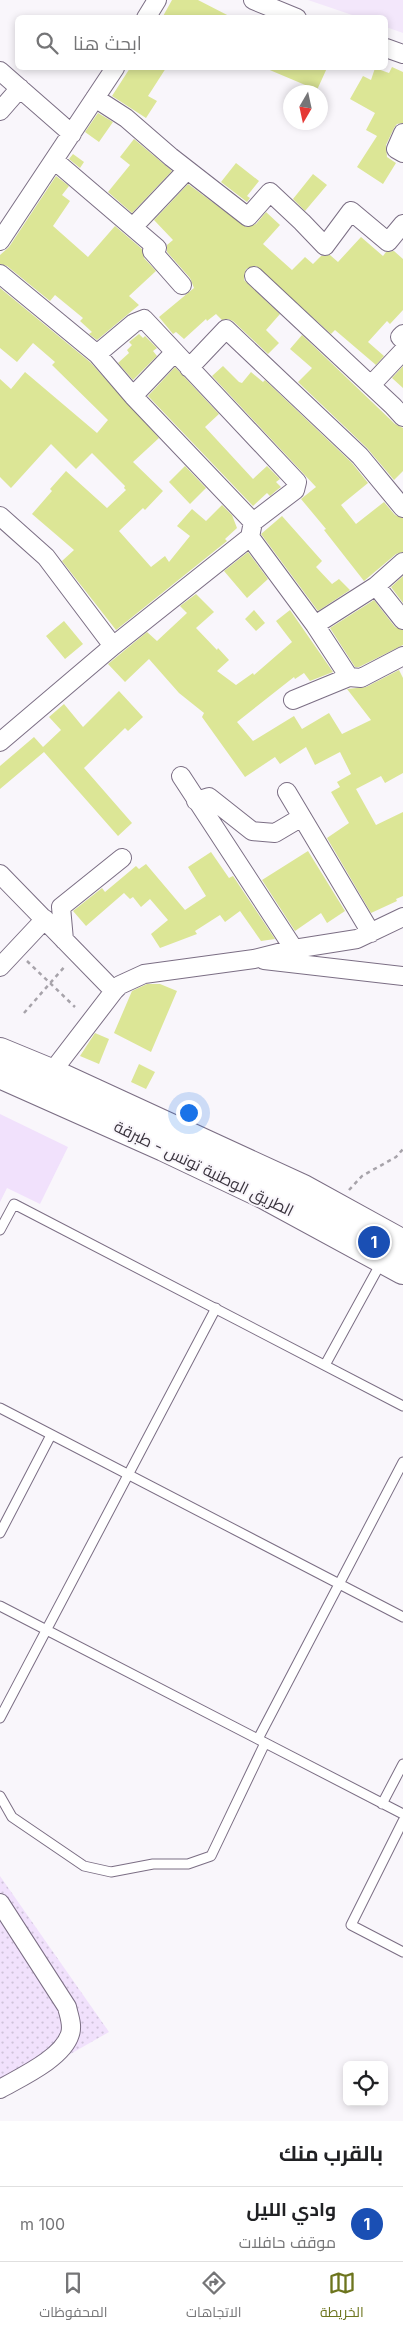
<!DOCTYPE html>
<html lang="ar">
<meta charset="utf-8">
<style>
:root{--surface:#fff;--page:#f2f2f2;--text:#202124;--muted:#757577;--line:#e0e0e0;--accent:#6d751e}
body{margin:0;font-family:Inter,Cairo,sans-serif;background:var(--page);color:var(--text);direction:rtl}
.controls{position:absolute;right:15px;bottom:15px;display:grid;overflow:hidden;border-radius:8px;box-shadow:0 2px 8px #0003}
.controls button{width:45px;height:45px;display:grid;place-items:center;padding:0;border:0;border-bottom:1px solid var(--line);background:var(--surface);color:var(--text);font:25px sans-serif}
.compass{position:absolute;left:283px;top:85px;width:45px;height:45px;border-radius:50%;background:var(--surface);box-shadow:0 2px 8px #0003;rotate:189deg}
.you{position:absolute;left:188px;top:1112px;width:18px;height:18px;margin:-12px;border:4px solid #fff;border-radius:50%;background:#1a73e8;box-shadow:0 0 0 8px #1a73e833}
.badge{display:grid;place-items:center;width:32px;height:32px;border-radius:50%;background:var(--accent);color:#fff;font-size:16px;font-weight:700}
.pin{position:absolute;translate:-50% -50%;border:2px solid #fff;box-shadow:0 1px 5px #0006}
.list{margin:0;padding:0;list-style:none}
h2{display:flex;justify-content:space-between;align-items:center;height:65px;margin:0;padding:0 20px;font-size:21px}
h2 small{font-size:16px;font-weight:400;color:var(--muted)}
.list li{display:grid;grid-template-columns:32px 1fr auto;gap:15px;align-items:center;box-sizing:border-box;height:75px;padding:0 20px;border-top:1px solid var(--line)}
.list b{display:block;font-size:19px;white-space:nowrap}
.list p{margin:0;font-size:16px;white-space:nowrap;color:var(--muted)}
.list em{font-size:16px;font-style:normal;color:var(--muted)}
.icon{flex:none;width:28px;height:28px;fill:none;stroke:currentColor;stroke-width:2;stroke-linecap:round;stroke-linejoin:round}
.map{position:relative;flex:none;width:403px;height:2121px;overflow:hidden;direction:ltr}
.search{position:absolute;background:var(--surface);box-shadow:0 2px 8px #0003;left:15px;right:15px;top:15px;height:55px;display:flex;align-items:center;gap:12px;box-sizing:border-box;padding:0 18px;border-radius:8px;color:var(--muted);font-size:19px}
.sheet{height:140px;background:var(--surface)}
nav{display:flex;justify-content:space-around;align-items:center;box-sizing:border-box;height:70px;border-top:1px solid var(--line);background:var(--surface);font-size:14px;color:var(--muted)}
nav a{display:grid;justify-items:center;gap:2px}
nav .on{color:var(--accent)}
.map>svg:first-child{display:block}
.built{fill:#f3e7fb}
.grass{fill:url(#grass-dots)}
.park{fill:#f1e1fc}
.building{fill:#dce696}
.lines{fill:none;stroke-linecap:round;stroke-linejoin:round}
.lane-casing{stroke:#7b6e84;stroke-width:11}
.street-casing{stroke:#7b6e84;stroke-width:20}
.primary-casing{stroke:#7b6e84;stroke-width:30}
.path{stroke:#a7a3aa;stroke-width:2.5;stroke-dasharray:4 4;stroke-linecap:butt}
.lane{stroke:#fff;stroke-width:9}
.street{stroke:#fff;stroke-width:18}
.primary{stroke:#fff;stroke-width:28}
.labels{text-anchor:middle;stroke-width:4;stroke-linejoin:round;paint-order:stroke}
.street-label{font-size:16px;fill:#3a343e;stroke:#f9f6fb}
</style>
<div class="map">
<svg width="403" height="2121" viewBox="0 0 403 2121">
<defs>
<pattern id="grass-dots" width="8" height="8" patternUnits="userSpaceOnUse" patternTransform="scale(1.25)"><rect width="8" height="8" fill="#f1e1fc"/><path d="M2 2h.1M6 6h.1" fill="none" stroke="#cfc2d9" stroke-width="1.8" stroke-linecap="round"/></pattern>
</defs>
<rect width="100%" height="100%" fill="#f9f6fb"/>
<path class="built" d="M308,0H403V33L386,27V18L358,17Z"/>
<path class="grass" d="M0,1876L109,2032L0,2094Z"/>
<path class="park" d="M0,1114L68,1147L40,1204L7,1188L0,1202Z"/>
<path class="building" d="M172,0H198L233,18H162Z
M392,67L403,72V123L397,124L394,128L386,145L387,157L396,163L383,184L357,167L377,136L366,130L375,113L350,99L363,76L371,80L375,68L389,73Z
M130,68H166L148,96L157,101L146,118L112,96Z
M265,68H327L317,90Z
M98,113L113,122L99,142L85,132Z
M134,139L172,171L132,213L108,192L130,165L120,157Z
M73,154L84,162L80,168L69,159Z
M236,163L259,181L247,196L250,198L247,202L221,182Z
M313,174L327,185L305,211L293,199Z
M56,176L69,186L62,195L70,201L53,226L88,257L115,226L142,249L144,258L156,271L129,296L139,305L97,340L89,334L92,332L80,321L83,318L55,295L50,301L7,266L0,264V255L9,247Z
M188,184L246,227L256,224L266,212L280,225L263,244L292,270L305,257L313,264L321,256L330,255L338,262L361,237L383,256L386,252L394,251L403,259V310L390,324L387,321L368,342L384,356L376,365L335,330L331,334L256,266L246,269L244,280L280,314L266,330L279,343L268,354L233,321L228,319L222,320L216,314L207,321L206,319L184,339L176,332L173,334L159,317L194,288L190,278L167,252V245L173,240L154,220Z
M0,288L90,362L159,438L133,462L163,491L145,510L143,508L119,531L151,567L165,556L169,562L190,536L177,526L192,509L206,521L222,505L232,515L237,528L225,539L227,541L116,630L62,561L74,550L32,514L52,491L50,489L66,471L107,508L126,490L124,488L125,486L92,453L76,469L51,444L11,488L0,477V379L11,389L25,372L97,433L108,420L52,365L55,362L33,343L17,362L0,348Z
M139,334L143,338L145,336L157,348L153,351L157,356L133,380L118,363L129,353L127,350L132,345L129,342Z
M302,335L395,424L403,428V471L394,480L367,448L298,382L312,368L290,349Z
M223,366L239,382L242,383L251,372L263,382L265,380L352,463L368,483L341,505L356,524L384,502L395,515L403,518V552L396,554L364,581L324,530L326,529L301,499L316,487L212,376Z
M403,366V388L392,378Z
M175,367L219,414L205,427L253,479L267,466L280,479L276,482L281,487L277,490L270,496L267,493L253,506L148,396Z
M185,466L206,488L190,504L169,482Z
M282,516L322,561L316,567L332,584L339,579L350,590L318,611L261,534Z
M248,552L268,579L247,598L224,571Z
M403,576V603L391,587Z
M196,594L214,612L196,628L217,650L218,648L229,660L217,671L236,685L253,673L254,675L292,642L276,621L290,610L333,672L310,681L304,673L295,679L294,677L237,722L253,741L294,716L302,729L329,713L342,734L371,720L347,689L366,687L399,670L403,678V773L385,783L381,776L356,789L376,825L403,812V896L396,899L397,901L371,913L327,838L349,823L331,792L340,787L337,782L351,774L340,752L315,765L306,747L280,764L275,757L245,777L202,717L204,713L179,693L149,659L125,682L108,664L147,632L157,641L187,613L180,606Z
M374,600L395,627L403,630V645L359,667H355L330,628Z
M254,610L265,623L256,631L245,619Z
M64,621L83,644L65,659L46,636Z
M119,691L143,717L128,731L125,728L84,768L132,823L118,836L44,752L0,789V766L34,737L43,747L61,730L49,717L64,704L83,727Z
M308,851L345,911L327,923L321,913L295,931L262,880Z
M211,852L229,878L233,876L275,939L261,941L240,911L225,922L220,915L195,931L197,934L160,948L151,934L168,920L150,899L141,907L133,897L130,899L124,893L86,926L73,911L102,888L105,892L136,866L139,869L146,864L185,910L206,896L188,867Z
M147,984H160L177,991L151,1052L114,1033L132,991Z
M95,1033L109,1039L99,1064L80,1056Z
M139,1064L155,1072L146,1089L131,1082Z"/>
<g class="lines">
<defs>
<path id="lane" d="M0,1230L14,1204L403,1406
M325,1365L382,1261
M0,1408L403,1617
M0,1533L51,1435
M0,1606L403,1814
M0,1718L216,1308
M258,1739L403,1462
M0,1796L12,1817L84,1866L111,1872L153,1864H188L211,1856L265,1743
M382,1804L403,1764
M403,1821L351,1925L403,1952"/>
<path id="street" d="M253,0L297,18
M146,18L157,0
M386,48L403,54
M0,71L72,134
M95,98L126,118L171,157L248,217L270,192L302,222L325,246L351,211L388,242L403,224
M0,111L20,88
M403,133L396,149L403,153
M54,160L157,248L152,251L182,285
M133,227L187,170
M0,241L115,68
M0,274L97,354L134,323L144,319L297,482L295,490L253,522
M254,276L393,406L403,417
M403,334L400,337L403,340
M174,353L133,396L253,522L250,537L315,625L349,677L293,700
M97,354L133,396
M189,368L226,329L360,456L403,508
M371,385L403,351
M0,516L46,557L113,646L0,742
M376,586L403,620
M315,625L376,586L403,562
M113,646L250,537
M349,677L361,678L403,656
M181,776L294,949
M287,792L371,933
M196,801L209,797L252,831L275,833L302,817
M0,874L114,991
M64,940L61,907L122,858
M264,960L403,976
M0,967L45,919
M51,1073L114,991L120,985L144,974L254,959L294,949L357,939L403,917
M0,1903L67,2007C69,2016 73,2025 70,2034C63,2058 21,2077 0,2089"/>
<path id="primary" d="M0,1052L51,1073L303,1189L403,1244
M0,1074L164,1147L265,1195L403,1270"/>
</defs>
<use href="#lane" class="lane-casing"/>
<use href="#street" class="street-casing"/>
<use href="#primary" class="primary-casing"/>
<path class="path" d="M27,961L75,1007
M24,1013L66,965
M349,1190L362,1176L396,1157L403,1149"/>
<use href="#lane" class="lane"/>
<use href="#street" class="street"/>
<use href="#primary" class="primary"/>
</g>
<g class="labels">
<g class="street-label">
<text transform="translate(204 1168) rotate(26)" y="6">الطريق الوطنية تونس - طبرقة</text>
</g>
</g>
</svg>
<div class="controls">
<button><svg class="icon" aria-label="locate" viewBox="0 0 24 24"><circle cx="12" cy="12" r="6"/><path d="M12 2v4M12 18v4M2 12h4M18 12h4"/></svg></button>
</div>
<svg class="compass" viewBox="-18 -18 36 36"><path d="M0-13l5 13h-10z" fill="#e53935"/><path d="M0 13l5-13h-10z" fill="#757577"/></svg>
<div class="you"></div>
<div class="pin badge" style="left:374px;top:1242px;background:#1a4fb4">1</div>
<div class="search"><svg class="icon" aria-label="search" viewBox="0 0 24 24"><circle cx="10" cy="10" r="6"/><path d="M15 15l6 6"/></svg>ابحث هنا</div>
</div>
<section class="sheet">
<h2>بالقرب منك<small></small></h2>
<ul class="list">
<li><span class="badge" style="background:#1a4fb4">1</span><div><b>وادي الليل</b><p>موقف حافلات</p></div><em>100 m</em></li>
</ul>
</section>
<nav>
<a class="on"><svg class="icon" aria-label="map" viewBox="0 0 24 24"><path d="M3 6l6-2 6 2 6-2v14l-6 2-6-2-6 2zM9 4v14M15 6v14"/></svg>الخريطة</a>
<a><svg class="icon" aria-label="directions" viewBox="0 0 24 24"><path d="M12 3l9 9-9 9-9-9zM9 14v-3h6M13 9l2 2-2 2"/></svg>الاتجاهات</a>
<a><svg class="icon" aria-label="saved" viewBox="0 0 24 24"><path d="M7 4h10v16l-5-4-5 4z"/></svg>المحفوظات</a>
</nav>
